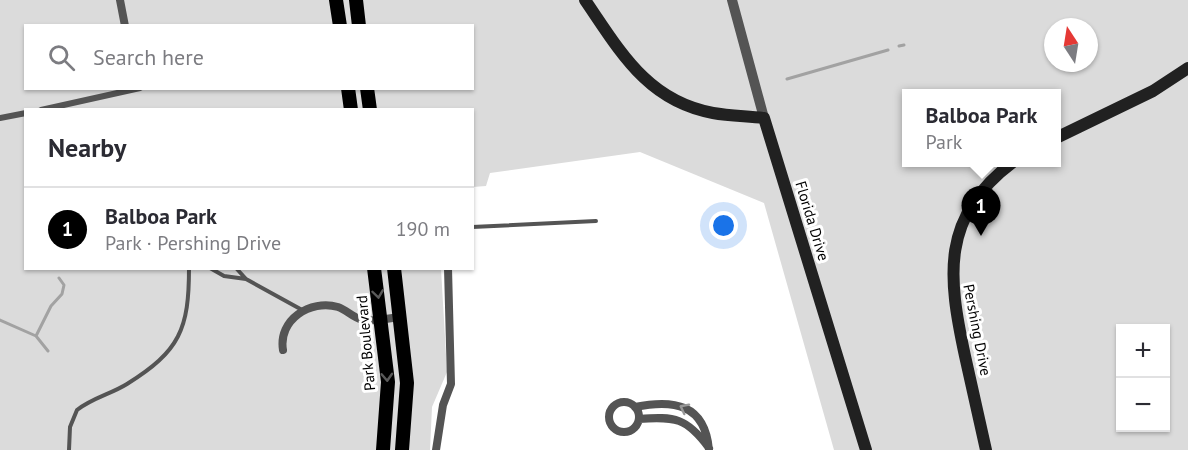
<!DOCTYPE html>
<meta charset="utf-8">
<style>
:root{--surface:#fff;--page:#f7f7f7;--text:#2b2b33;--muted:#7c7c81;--line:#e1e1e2;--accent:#000}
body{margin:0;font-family:"PT Sans",sans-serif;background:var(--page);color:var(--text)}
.controls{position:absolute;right:18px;bottom:18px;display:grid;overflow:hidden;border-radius:0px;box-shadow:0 2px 4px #0004}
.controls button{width:54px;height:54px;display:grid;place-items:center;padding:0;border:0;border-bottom:2px solid var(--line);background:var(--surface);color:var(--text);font:30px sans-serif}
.compass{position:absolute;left:1044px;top:18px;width:54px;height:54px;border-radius:50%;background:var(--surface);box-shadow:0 2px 4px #0004;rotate:348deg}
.you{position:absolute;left:724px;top:226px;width:21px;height:21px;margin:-15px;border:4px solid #fff;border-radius:50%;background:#1a73e8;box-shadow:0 0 0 9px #1a73e833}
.badge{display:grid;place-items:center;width:39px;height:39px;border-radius:50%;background:var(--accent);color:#fff;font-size:20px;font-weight:700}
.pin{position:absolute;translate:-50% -50px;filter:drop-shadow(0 2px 3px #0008)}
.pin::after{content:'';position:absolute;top:32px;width:21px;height:18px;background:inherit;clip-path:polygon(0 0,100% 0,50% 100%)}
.popup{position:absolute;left:902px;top:89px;width:159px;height:78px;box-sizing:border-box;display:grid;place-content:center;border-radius:0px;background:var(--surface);filter:drop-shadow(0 2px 4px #0005);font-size:20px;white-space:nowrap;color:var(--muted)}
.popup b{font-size:22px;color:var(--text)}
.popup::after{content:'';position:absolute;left:50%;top:100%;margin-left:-12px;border:12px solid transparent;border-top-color:var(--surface)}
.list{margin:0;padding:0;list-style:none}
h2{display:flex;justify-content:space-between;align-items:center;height:78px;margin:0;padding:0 24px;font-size:26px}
h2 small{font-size:20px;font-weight:400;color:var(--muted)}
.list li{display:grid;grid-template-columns:39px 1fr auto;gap:18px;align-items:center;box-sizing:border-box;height:84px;padding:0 24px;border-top:2px solid var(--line)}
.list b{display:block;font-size:22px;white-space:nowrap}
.list p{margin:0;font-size:20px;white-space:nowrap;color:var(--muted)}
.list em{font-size:20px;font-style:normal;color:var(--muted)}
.icon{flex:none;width:33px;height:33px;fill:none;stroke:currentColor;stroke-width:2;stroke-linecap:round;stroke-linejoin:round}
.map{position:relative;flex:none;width:1188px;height:450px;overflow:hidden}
.search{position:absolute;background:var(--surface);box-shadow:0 2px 4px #0004;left:24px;top:24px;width:450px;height:66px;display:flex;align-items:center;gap:15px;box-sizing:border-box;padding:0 21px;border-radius:0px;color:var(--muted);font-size:22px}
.panel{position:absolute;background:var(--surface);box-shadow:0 2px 4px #0004;left:24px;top:108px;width:450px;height:162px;border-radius:0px}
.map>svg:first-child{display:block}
.green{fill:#dbdbdb;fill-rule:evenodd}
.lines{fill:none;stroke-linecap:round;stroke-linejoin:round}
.stream{stroke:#a2a2a2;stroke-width:3}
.primary-casing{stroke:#dbdbdb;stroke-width:15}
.service{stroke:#545454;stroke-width:4}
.pedestrian{stroke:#545454;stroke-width:6}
.minor{stroke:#545454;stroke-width:8}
.tertiary{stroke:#545454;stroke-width:10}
.secondary{stroke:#212121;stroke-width:12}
.primary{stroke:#000;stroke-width:14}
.oneway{stroke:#595959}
.oneway2{stroke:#989898}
.labels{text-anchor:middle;stroke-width:6;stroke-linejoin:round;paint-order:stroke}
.street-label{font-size:15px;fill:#000;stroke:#fff}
</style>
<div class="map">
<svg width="1188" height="450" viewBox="0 0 1188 450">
<rect width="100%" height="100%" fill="#fff"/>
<path class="green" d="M0,0H1188V450H834L764,203L640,152L490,173L486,186L473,187L472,110H26V268L441,269L447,372L432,407L430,450H0ZM26,26H472V88H26ZM1053,27H1089V63H1053ZM906,94H1056V162H906ZM1120,328H1166V428H1120Z"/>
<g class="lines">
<path class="stream" d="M899,46L904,45
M787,79L888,50
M0,320L36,336L48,351
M36,336L51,306L62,294L64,285L59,278"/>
<defs>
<path id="primary" d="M336,0L340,26
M356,0L359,26
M348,88L351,110
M367,88L370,110
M374,268L388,382L383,450
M394,268L407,383L402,450"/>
</defs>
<use href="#primary" class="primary-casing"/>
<path class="service" d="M472,227L596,221
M210,268L224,276L246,279
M236,268L246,279L304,311
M69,450L70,427L77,410C92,398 111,394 127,384C180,351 189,329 189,268"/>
<path class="pedestrian" d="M41,110L140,88
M0,118L26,113"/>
<path class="minor" d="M120,0L125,26
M283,350C278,320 310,299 338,307C347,310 353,318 363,320C374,322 389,318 400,317
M609 417a15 15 0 1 1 30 0a15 15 0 1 1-30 0Z
M635,407C674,399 705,404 709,450
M639,419C675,416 687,418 709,448
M436,450L443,405L451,384L448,268"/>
<path class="tertiary" d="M732,0L764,118"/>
<path class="secondary" d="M585,0C620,51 647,101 713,113C730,116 747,116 764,118L866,450
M1056,138L1153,91L1188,68
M986,450C979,419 972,387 965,356C948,277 940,217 1013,162"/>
<use href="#primary" class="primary"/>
</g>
<defs><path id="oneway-chevron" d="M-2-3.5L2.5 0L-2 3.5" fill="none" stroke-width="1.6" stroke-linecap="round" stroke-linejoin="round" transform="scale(1.5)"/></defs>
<g class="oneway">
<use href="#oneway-chevron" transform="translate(378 294) rotate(82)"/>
<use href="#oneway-chevron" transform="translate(387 377) rotate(87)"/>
</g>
<use class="oneway2" href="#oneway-chevron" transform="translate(684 408) rotate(-153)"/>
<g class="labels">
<g class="street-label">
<text transform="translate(812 221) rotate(73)" y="5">Florida Drive</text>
<text transform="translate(977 330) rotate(79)" y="5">Pershing Drive</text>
<text transform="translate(366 343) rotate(-95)" y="5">Park Boulevard</text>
</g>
</g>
</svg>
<div class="controls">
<button>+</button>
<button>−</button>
</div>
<svg class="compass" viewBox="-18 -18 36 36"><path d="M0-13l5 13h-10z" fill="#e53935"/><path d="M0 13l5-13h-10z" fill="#7c7c81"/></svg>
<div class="you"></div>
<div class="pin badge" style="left:981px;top:236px">1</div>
<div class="popup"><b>Balboa Park</b>Park</div>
<div class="search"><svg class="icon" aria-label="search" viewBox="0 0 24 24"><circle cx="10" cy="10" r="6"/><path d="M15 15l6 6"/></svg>Search here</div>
<section class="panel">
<h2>Nearby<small></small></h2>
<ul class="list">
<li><span class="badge">1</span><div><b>Balboa Park</b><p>Park · Pershing Drive</p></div><em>190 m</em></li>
</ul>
</section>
</div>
